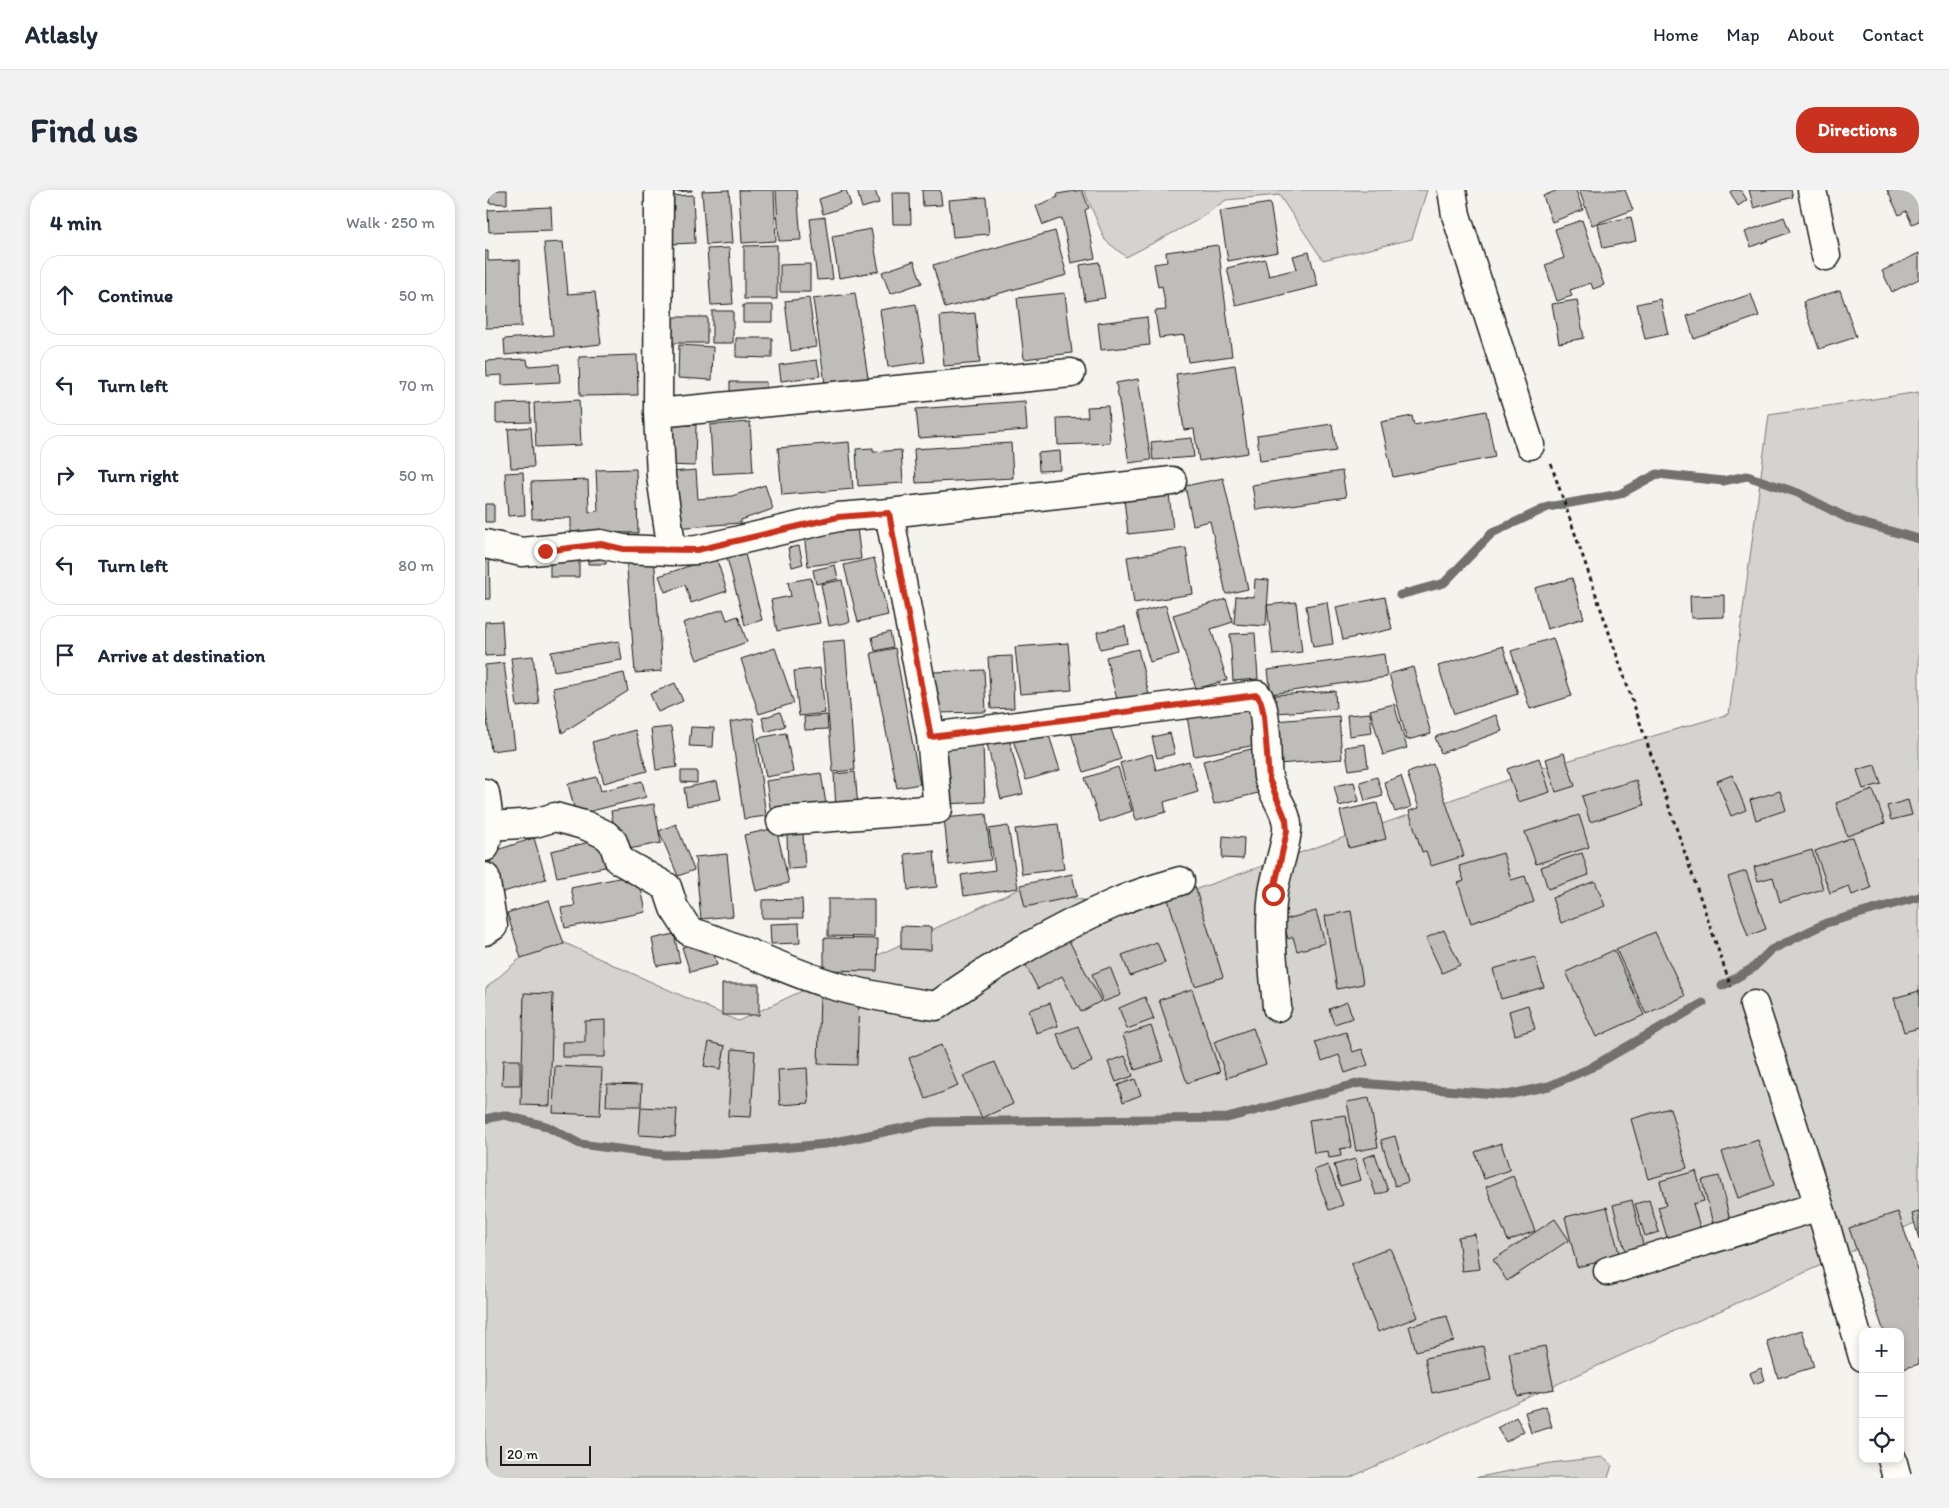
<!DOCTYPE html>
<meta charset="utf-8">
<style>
:root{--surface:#fff;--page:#f2f2f3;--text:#1f2937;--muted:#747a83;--line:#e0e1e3;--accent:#c8321e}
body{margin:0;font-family:Itim,sans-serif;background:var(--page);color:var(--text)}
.controls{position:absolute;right:15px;bottom:15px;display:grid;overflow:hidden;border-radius:10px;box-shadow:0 2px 8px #0003}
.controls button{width:45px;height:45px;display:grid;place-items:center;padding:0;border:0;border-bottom:1px solid var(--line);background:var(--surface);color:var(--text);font:25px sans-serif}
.scale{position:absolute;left:15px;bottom:12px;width:91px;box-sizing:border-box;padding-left:5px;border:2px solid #1c1c1c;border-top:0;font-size:14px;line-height:18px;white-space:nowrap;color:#1c1c1c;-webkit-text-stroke:4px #fdfcf7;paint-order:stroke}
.stop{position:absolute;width:15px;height:15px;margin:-11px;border:4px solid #c8321e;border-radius:50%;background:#fff}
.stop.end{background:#c8321e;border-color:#fff;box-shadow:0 1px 5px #0008}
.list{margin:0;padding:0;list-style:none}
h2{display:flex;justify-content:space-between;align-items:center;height:65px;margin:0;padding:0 20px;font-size:21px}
h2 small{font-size:16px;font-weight:400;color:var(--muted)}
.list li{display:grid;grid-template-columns:32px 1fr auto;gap:15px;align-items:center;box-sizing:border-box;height:80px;margin:0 10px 10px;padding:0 10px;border:1px solid var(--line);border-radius:20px}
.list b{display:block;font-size:19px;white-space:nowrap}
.list em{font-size:16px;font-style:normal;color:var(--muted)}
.icon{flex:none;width:28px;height:28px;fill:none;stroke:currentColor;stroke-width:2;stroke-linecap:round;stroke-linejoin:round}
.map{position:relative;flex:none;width:1434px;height:1288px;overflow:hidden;border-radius:20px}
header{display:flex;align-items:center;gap:30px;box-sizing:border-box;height:70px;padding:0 25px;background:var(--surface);border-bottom:1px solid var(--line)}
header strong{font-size:24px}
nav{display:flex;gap:28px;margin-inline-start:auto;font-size:18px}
.intro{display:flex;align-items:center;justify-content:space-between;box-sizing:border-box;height:120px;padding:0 30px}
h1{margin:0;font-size:35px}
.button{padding:12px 22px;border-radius:20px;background:var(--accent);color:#fff;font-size:18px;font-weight:700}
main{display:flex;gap:30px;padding:0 30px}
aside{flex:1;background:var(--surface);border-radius:20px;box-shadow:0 2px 8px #0003}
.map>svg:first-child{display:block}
.green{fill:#d4d3cf;stroke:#787876}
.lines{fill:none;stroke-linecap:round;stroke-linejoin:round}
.stream{stroke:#72716f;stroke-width:9}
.building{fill:#bebdba;stroke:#1c1c1c}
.street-casing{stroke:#1c1c1c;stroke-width:31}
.path{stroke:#1c1c1c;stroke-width:3;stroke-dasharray:4 4;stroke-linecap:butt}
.street{stroke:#fdfcf7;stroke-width:28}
.route{stroke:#c8321e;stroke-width:6}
</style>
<header>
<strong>Atlasly</strong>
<nav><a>Home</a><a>Map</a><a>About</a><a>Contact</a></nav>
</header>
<div class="intro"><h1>Find us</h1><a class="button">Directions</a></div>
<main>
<aside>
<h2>4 min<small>Walk · 250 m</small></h2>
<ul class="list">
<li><svg class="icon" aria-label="ahead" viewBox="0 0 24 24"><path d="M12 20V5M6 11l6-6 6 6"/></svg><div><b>Continue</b></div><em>50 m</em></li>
<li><svg class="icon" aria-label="left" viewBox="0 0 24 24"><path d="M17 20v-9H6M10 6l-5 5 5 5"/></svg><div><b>Turn left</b></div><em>70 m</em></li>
<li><svg class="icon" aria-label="right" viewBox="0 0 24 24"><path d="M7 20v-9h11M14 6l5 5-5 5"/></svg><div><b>Turn right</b></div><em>50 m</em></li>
<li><svg class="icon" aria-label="left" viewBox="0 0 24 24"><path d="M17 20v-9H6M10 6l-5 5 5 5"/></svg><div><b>Turn left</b></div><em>80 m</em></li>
<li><svg class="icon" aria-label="arrive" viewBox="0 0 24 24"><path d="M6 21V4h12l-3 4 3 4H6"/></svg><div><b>Arrive at destination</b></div></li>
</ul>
</aside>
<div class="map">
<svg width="1434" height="1288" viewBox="0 0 1434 1288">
<rect width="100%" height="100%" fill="#f4f3ee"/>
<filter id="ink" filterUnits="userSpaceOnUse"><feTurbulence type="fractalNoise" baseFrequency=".02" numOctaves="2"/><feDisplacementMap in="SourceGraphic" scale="10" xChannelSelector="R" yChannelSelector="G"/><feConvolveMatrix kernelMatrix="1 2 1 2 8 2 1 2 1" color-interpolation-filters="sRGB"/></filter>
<g filter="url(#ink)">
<path class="green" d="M599,0H942L927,49L838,70L794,5L741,10L711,31L641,67L620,50Z
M1434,202V1031L864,1288H0V799L62,745L253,831L538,697L649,721L1054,579L1244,524L1284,225Z
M1117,1267L1127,1275L1123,1288H989L1065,1273Z"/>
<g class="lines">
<path class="stream" d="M915,405L959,393L1007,343L1063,317L1135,304L1172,284L1238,291L1262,286L1313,303L1366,330L1434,349
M1237,796L1268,778L1286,760L1341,733L1434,707
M0,929L19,925L61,936L95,954L178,965L229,964L341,954L447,932L742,928L875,893L1022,905L1064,896L1105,878L1218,813"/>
</g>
<path class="building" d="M4,0H22V14L4,13Z
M183,0H207V1L183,2Z
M244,0L248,53L221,55L217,1Z
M254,0H289L291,51L257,53Z
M291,0H312L316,50L294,51Z
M361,0L366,15L338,24L334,9Z
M372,0H390L394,13L377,18Z
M437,0H455L457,15L438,16Z
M597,0L604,18L600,20L610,68L586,73L577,28L558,35L551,16L573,7L572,4Z
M1073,0H1091L1098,20L1067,32L1058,6Z
M1094,0H1140L1148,20L1107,35Z
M1247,0H1256L1262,10L1253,16L1245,2Z
M1264,0H1306L1308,7L1269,18Z
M1402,0H1434V31L1427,34L1421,21L1414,25Z
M407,3H425L426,34H408Z
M208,5L210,53L186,54L184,6Z
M501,7L504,44L468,47L464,10Z
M785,13L793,62L743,71L735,21Z
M66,17L67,40L4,42L3,20Z
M340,27L348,89L332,90L325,29Z
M1146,27L1151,51L1118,58L1113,34Z
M1299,27L1305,42L1266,57L1260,42Z
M1097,30L1119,95L1108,99L1106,93L1085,100L1087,106L1072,111L1060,75L1079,68L1070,39Z
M386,39L394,81L354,88L347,46Z
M570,41L582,85L460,118L448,75Z
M78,52L83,104L110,102L116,154L20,165L19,149L68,145L59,53Z
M292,55V109H259V56Z
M733,55L747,166L703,172L699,145L674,148L670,121L681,120L677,96L673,97L669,74L682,72L681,62Z
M244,58L248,114L226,115L222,59Z
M0,61H3V71L35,70L36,137L1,138Z
M824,62L833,96L751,116L742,78L780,69L784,86L812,79L808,66Z
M1434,63V89L1407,102L1397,81Z
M429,71L437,93L405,104L397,82Z
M614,72L620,108L600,111L595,75Z
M325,74V102H295V75Z
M1355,100L1371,147L1334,159L1318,112Z
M370,103L384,194L341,201L328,109Z
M580,103L587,163L539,169L532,108Z
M1266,104L1274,126L1209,149L1202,126Z
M324,108L331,157L306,161L300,111Z
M1175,109L1183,144L1160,149L1152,114Z
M1092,110L1099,148L1074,153L1067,114Z
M431,114L440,172L403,177L395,120Z
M258,115H288V132H258Z
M227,121H248V153H227Z
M490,123L495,173L459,176L455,126Z
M183,127H222V153H183Z
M662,127L665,155L616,160L613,133Z
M251,148H287V168L251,167Z
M194,155L228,157L227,190L193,188Z
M152,165L153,205L95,206L94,167Z
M42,169L43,176L74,174L75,192L17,195V185L2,186L1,171Z
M332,170L335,186L296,191L294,175Z
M750,175L763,263L714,271L709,239L699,240L691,184Z
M653,189L666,270L644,273L631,193Z
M245,192H281V207L245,208Z
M94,210L96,255L51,257L49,213Z
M540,211L542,240L434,248L431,219Z
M45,213L46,232L11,233V214Z
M623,216L625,253L573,255L572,228L603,227L602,217Z
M1001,221L1010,267L908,287L896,232L927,226L929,235Z
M265,232L268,282L228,284L225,235Z
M847,234L851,261L775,271L772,245Z
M182,235H211L210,276L181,275Z
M46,237L49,277L26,278L23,239Z
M707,248L709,267L668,270L666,252Z
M364,252L368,299L297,305L293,258Z
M526,253L528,288L431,293L429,259Z
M388,258V262L416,260L418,293L373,296L371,259Z
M575,261L576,280L554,281L553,263Z
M151,279L153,343L86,342V328L47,329L46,292L103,290L104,322L113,321L111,280Z
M211,280L213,309L247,306L280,295L288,319L256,330V333L189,338L185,282Z
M857,281L861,307L771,320L767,295Z
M38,282L40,325L23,326L20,283Z
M738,288L763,399L741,404L725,331L708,335L700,296Z
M684,304L688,339L643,344L639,309Z
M0,314H9V332H0Z
M372,338L376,369L323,376L319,345Z
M314,356L318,374L307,377L303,358Z
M103,357L122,358L121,374H103Z
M0,358H4L5,409H0Z
M701,358L708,404L649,413L642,367Z
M169,364L177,481L150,483L141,366Z
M260,364L277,430L260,435L242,368Z
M65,366H94V387H65Z
M231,367L242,401L206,413L200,395L180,402L174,386Z
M389,368L403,425L373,432L359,375Z
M350,375L353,389L331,394L328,380Z
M326,388L335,433L292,441L286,410L306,406L303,392Z
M1087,388L1099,428L1062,439L1050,398Z
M770,389L784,390L781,436L749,434L751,406L769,407Z
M357,390L365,432L344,436L336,394Z
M1239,405V427L1206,428L1205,406Z
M900,407L907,439L858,450L851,417Z
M741,409L748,432L726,439L742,490L711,499L688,425Z
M811,412L817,462L788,465L782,415Z
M842,412L848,454L828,457L821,416Z
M681,415L694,464L665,472L651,423Z
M238,419L242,430L253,426L262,452L212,470L198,433Z
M17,431L19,465L0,466V432Z
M640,436L643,453L615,459L612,442Z
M405,442L408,457L390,461L387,447Z
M770,443L773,489L748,491L745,444Z
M1068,448L1087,506L1045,519L1026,461Z
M360,450L370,580L348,582L337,452Z
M134,451L137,470L69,481L66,462Z
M583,453L587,500L535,504L530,457Z
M1018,456L1033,504L969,524L953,476Z
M290,458L309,513L274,524L256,469Z
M410,458L435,594L412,598L386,463Z
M653,459L664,505L633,513L621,467Z
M899,464L902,487L786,504L783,480Z
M48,466L54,514L32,517L26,468Z
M527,466L529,518L506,519L503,467Z
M19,473L30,558L6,561L0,514V475Z
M928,477L946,544L922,550L904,484Z
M335,478L340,523L314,526L309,481Z
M499,480L501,522L449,523L448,482Z
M139,483L143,501L77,543L68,498Z
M190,493L198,511L173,522L165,504Z
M850,501L851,519L791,523L790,505Z
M769,509L777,554L709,566L701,521Z
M909,514L922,558L898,565L885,520Z
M295,522L300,536L281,542L277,528Z
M885,523L887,543L864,546L862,525Z
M342,525L343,539L320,540L319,527Z
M1011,525L1017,541L956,563L950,547Z
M854,526L857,569L793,574L789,531Z
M622,527L636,569L599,582L585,540Z
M268,528L281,626L259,629L245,532Z
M186,537L192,577L171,580L166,539Z
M206,537L229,538L228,557L204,556Z
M562,539L575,580L541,590L528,550Z
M150,540L162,581L119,593L107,552Z
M301,543L308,582L281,587L273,548Z
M685,543L690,564L672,568L667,547Z
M524,549L538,604L516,609L502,554Z
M880,554L883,577L864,580L860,557Z
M498,555L500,612L460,614L457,557Z
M770,558L781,601L729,614L718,571Z
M1079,563L1090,596L1071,602L1061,569Z
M667,564L671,580L704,571L713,602L679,612L681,622L651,630L635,573Z
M1054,568L1065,602L1033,612L1022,579Z
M948,574L979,666L946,676L941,661L937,662L924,621L934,618L922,583Z
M1390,575L1396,594L1378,599L1372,580Z
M633,577L647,621L615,632L600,588Z
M196,581H212V593L196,592Z
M370,582L373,618L351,619L349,584Z
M336,583L341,614L286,623L281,591Z
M1247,585L1261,620L1246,626L1232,591Z
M916,586L926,617L910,622L899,592Z
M112,587L116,601L157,591L161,607L91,625L83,594Z
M892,587L898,606L880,611L875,592Z
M1151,590L1159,615L1105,632L1097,606Z
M232,591L236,609L202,616L199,598Z
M869,592L874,611L854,616L849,596Z
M1388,600L1400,633L1362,646L1351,613Z
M1295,601L1301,620L1271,630L1265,610Z
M1423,610L1427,625L1406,630L1402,616Z
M892,613L901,649L864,658L855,621Z
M169,614L176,653L133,661L126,621Z
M501,624L506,670L464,675L459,628Z
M1094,625L1104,657L1051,674L1040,642Z
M191,634L209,680L193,686L174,641Z
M573,634L579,679L537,684L530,639Z
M523,636L533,698L479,706L476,685L510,680L504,639Z
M291,638L304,693L271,701L259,645Z
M318,643L320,678L303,679L302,644Z
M738,646L759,648L758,669L737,668Z
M1368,647L1386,698L1367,705L1364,696L1345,703L1330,661Z
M49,648L61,689L15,703L3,663Z
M123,648L129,675L72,687L66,661Z
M1327,660L1338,699L1295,712L1288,687L1273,691L1269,677Z
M449,661L452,697L423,700L420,664Z
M1018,663L1026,690L1040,686L1049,712L986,733L973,693L979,691L974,676Z
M1097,663L1104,685L1063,699L1056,677Z
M242,664L248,726L216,729L210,667Z
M1261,681L1281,739L1263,746L1243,687Z
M153,684L161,722L80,738L76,718L90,716L86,698Z
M587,684L592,706L540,717L535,695Z
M1110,691L1120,716L1076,733L1067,708Z
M710,697L738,787L710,796L682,706Z
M317,709L318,728H277V710Z
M343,709H389V747L343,746Z
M64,710L79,754L36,768L22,723Z
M831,721L840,753L812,761L808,747L803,749L798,730Z
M866,721L878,794L852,799L840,726Z
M314,733L315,753L286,754L285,734Z
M416,736L446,737V760L416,759Z
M959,740L975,775L957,783L941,748Z
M1170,742L1200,806L1161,824L1131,759Z
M189,744L195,772L172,776L167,749Z
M581,745L616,811L596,822L577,786L553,799L537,768Z
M339,748L393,749L392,781L339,780Z
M225,749L232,775L205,782L197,757Z
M672,752L680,773L645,786L637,765Z
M1129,760L1159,825L1111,847L1081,782Z
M1050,767L1059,797L1016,809L1008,779Z
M625,777L636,805L618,812L607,784Z
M237,794H274V825H237Z
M707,799L735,882L702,893L674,810Z
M1434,801V838L1419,842L1409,808Z
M39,803L68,804L65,916L36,915Z
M335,807L374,808L372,875L333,874Z
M660,807L669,829L642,839L634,818Z
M862,812L868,828L849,834L844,819Z
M565,813L573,836L551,843L544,820Z
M1043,815L1050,839L1030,845L1024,821Z
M120,830V867H77V852H100V831Z
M593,836L607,872L587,880L572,844Z
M666,836L678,871L650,880L638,845Z
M768,838L781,874L742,888L729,852Z
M861,842L868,862L877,859L883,875L860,883L854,865L837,871L830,852Z
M224,852L240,856L236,879L219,876Z
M456,855L473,896L441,909L424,868Z
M247,859L270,861L266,927L243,926Z
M640,866L648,886L631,892L623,872Z
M18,870H35V895H17Z
M510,872L528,914L497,928L478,886Z
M70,876L117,878L115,925L68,923Z
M322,878L324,913L295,915L293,880Z
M650,889L656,905L638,912L633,895Z
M122,894L157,895L156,916H121Z
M884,908L893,957L871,961L862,912Z
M156,917L192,919L190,947L154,945Z
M1185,918L1202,978L1163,989L1146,929Z
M861,925L866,957L855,959L856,966L844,968L843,961L829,963L824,930Z
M910,946L923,992L910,996L896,950Z
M1273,950L1289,995L1253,1008L1237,962Z
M1016,953L1025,980L999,989L990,962Z
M890,964L903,1001L891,1005L878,968Z
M870,969L876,990L855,996L849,975Z
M843,975L858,1015L844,1020L829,980Z
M1211,981L1219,1011L1208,1014L1217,1044L1184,1054L1173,1017L1181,1015L1175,991Z
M1028,986L1050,1041L1023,1051L1001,997Z
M1234,986L1245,1030L1228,1034L1217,990Z
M1147,1010L1159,1059L1141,1064L1128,1015Z
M1164,1010L1174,1042L1160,1046L1150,1014Z
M1122,1017L1135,1067L1092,1077L1080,1027Z
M1413,1022L1434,1083V1174L1415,1180V1142H1399L1364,1038Z
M1434,1022V1049L1427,1024Z
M1070,1029L1084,1050L1022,1091L1008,1070Z
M990,1044L995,1079L977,1081L973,1047Z
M905,1058L933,1127L893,1142L866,1074Z
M962,1126L969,1151L931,1161L924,1136Z
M1317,1140L1329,1177L1293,1188L1282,1151Z
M998,1156L1006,1190L947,1203L940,1168Z
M1060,1156L1069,1199L1032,1206L1024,1163Z
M1276,1178L1280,1190L1269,1194L1265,1183Z
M1061,1216L1067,1237L1046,1243L1040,1222Z
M1031,1227L1039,1241L1021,1252L1012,1238Z"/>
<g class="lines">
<defs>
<path id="street" d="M174,0L173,223L176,286L187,361L212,360L353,327L404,323L446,547L453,619L296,631
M967,0L971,25L1045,255
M1327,0L1341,66
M173,223L586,183
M404,323L687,291
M0,354L37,362L116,354L138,359L187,361
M446,547L772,505C784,518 780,568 783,587C787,605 804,622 802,640C800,661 791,682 788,703C783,741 789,779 792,817
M0,603L5,636L0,657
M5,636L50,633L70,627L102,636L121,645L128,652L134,670L182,697L189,718L204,741C253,756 298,780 347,795C381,805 416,811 451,816C509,774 571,738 637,710C655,702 676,697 695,691
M0,687L8,736L0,741
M1269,815L1341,1037L1378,1167
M1123,1081L1334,1016
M1407,1269L1412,1288"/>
</defs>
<use href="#street" class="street-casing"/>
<path class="path" d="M1066,274L1246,797"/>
<use href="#street" class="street"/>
</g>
</g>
<g class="lines" filter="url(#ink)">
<path class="route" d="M60,361L116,354L138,359L212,360L353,327L404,323L446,547L772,505L776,512L779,526L784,589L801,630L802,641L788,704"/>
</g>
</svg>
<div class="controls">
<button>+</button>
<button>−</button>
<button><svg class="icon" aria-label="locate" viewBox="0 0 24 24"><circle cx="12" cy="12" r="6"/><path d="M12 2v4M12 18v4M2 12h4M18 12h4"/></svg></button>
</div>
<div class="scale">20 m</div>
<div class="stop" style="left:788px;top:704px"></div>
<div class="stop end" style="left:60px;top:361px"></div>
</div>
</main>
